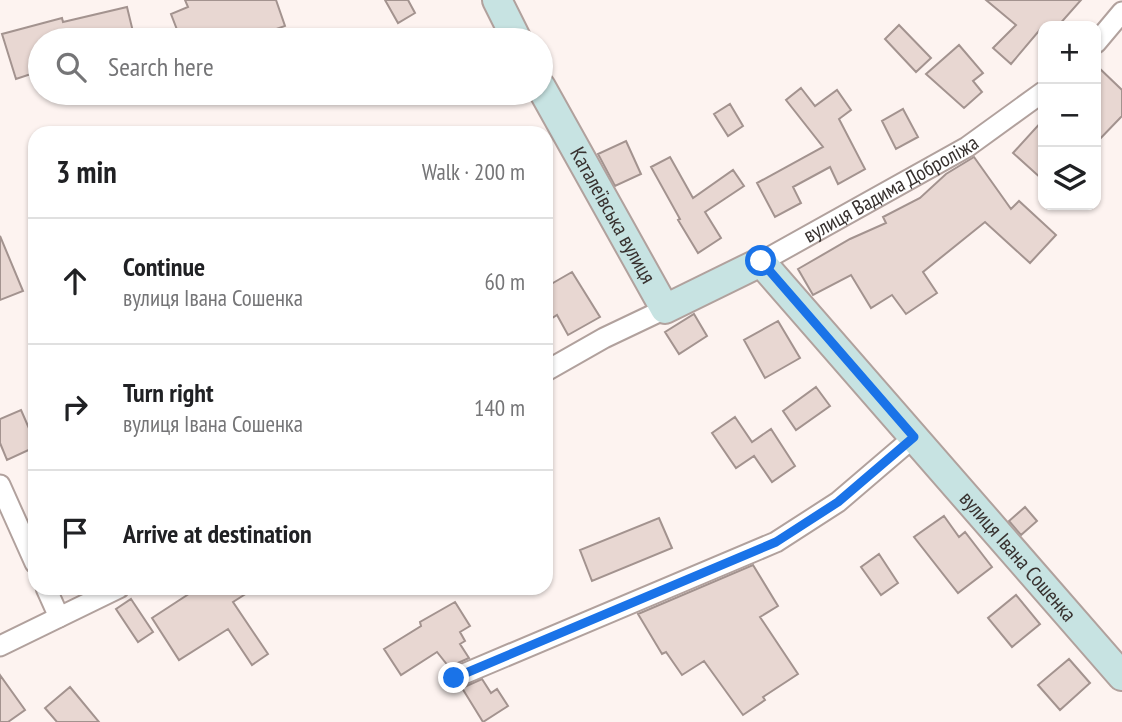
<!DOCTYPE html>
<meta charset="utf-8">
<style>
:root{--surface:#fff;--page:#f2f2f2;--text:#202124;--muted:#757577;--line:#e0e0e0}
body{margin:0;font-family:"PT Sans Narrow",sans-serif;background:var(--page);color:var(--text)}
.controls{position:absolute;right:21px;top:21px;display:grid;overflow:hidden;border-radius:14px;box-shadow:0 2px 5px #0004}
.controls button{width:63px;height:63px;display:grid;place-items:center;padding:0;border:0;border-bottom:2px solid var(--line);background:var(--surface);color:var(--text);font:35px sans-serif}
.stop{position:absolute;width:21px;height:21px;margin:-16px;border:5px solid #1a73e8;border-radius:50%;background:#fff}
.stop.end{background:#1a73e8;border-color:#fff;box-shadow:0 2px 7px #0008}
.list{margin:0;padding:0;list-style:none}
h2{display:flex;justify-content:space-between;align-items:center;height:91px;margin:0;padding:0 28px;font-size:30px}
h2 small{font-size:23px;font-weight:400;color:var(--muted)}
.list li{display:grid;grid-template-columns:46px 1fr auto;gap:21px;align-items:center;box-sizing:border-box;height:126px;padding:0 28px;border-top:2px solid var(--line)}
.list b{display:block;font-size:26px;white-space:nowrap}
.list p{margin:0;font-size:23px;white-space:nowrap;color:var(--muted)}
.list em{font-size:23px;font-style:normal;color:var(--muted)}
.icon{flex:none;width:38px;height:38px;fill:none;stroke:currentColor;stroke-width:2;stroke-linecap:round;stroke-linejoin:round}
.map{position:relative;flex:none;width:1122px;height:722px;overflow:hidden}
.search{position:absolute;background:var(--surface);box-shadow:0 2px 5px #0004;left:28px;top:28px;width:525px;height:77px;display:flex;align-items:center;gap:18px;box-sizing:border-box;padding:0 24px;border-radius:38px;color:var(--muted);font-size:26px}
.panel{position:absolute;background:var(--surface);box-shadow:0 2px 5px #0004;left:28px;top:126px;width:525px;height:469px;border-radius:21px}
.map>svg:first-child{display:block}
.building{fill:#e8d7d2;stroke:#a3938f;stroke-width:2}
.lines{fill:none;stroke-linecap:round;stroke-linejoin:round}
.street-casing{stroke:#b1a19d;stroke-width:23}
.secondary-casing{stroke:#b1a19d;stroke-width:32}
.street{stroke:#fff;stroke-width:19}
.secondary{stroke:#c7e3e2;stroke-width:28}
.route{stroke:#1a73e8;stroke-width:9}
.labels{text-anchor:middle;stroke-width:5;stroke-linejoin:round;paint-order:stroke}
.street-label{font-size:21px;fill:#37312f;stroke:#fdf3f0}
</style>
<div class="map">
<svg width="1122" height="722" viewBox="0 0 1122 722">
<rect width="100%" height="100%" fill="#fdf3f0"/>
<path class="building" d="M185,0H276L285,26L245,40H181L171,14L188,7Z
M385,0H408L415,13L398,23Z
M986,0H1081L1058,26H1043L1011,64L993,48L1016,25Z
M127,7L135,40H40V71L16,79L2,34L62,18L63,22Z
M899,25L931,58L916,72L885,39Z
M959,45L983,73L973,81L982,92L964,108L926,74Z
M1096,65L1122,90V116L1096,143Z
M801,88L815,106L837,90L851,110L839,119L865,169L838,184L830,167L793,187L801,203L775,217L757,183L823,147L786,100Z
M730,104L743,126L728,136L714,114Z
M903,109L918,137L896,149L882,121Z
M1043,120V180L1013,153Z
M626,141L641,174L615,186L598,154Z
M670,157L693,198L733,170L744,186L705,212L721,238L698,253L678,220L680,219L651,167Z
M974,157L1011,209L1019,201L1056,235L1030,263L985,222L923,272L937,293L906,314L892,295L871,308L851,275L813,295L798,269L850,239L886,223L883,217L920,198L946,174Z
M0,236L23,291L0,300Z
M572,272L600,317L568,335L557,315L546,322V287Z
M694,314L707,336L679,354L665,332Z
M778,321L800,358L765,378L744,340Z
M816,387L830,406L796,430L783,411Z
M21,410L35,442V447L7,460L0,443V419Z
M735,417L752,442L771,429L795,466L772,482L754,456L736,468L712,433Z
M1025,507L1037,521L1021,535L1009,521Z
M944,516L959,537L965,532L992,567L958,593L914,537Z
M659,518L672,548L592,581L580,550Z
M879,554L898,583L881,595L861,567Z
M753,565L778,606L760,617L798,674L763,697L765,700L743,715L704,661L682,675L666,652L662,654L638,614Z
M198,588H255L233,602L268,654L252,665L228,629L179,660L152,618Z
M1016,595L1040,624L1012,647L988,618Z
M131,599L153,632L138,642L116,609Z
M455,602L470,626L460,632L465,641L460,644L469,658L449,667L437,652L401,675L384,649L421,626L420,622Z
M1069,659L1090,683L1060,710L1038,685Z
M0,675L25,710L8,722H0Z
M482,679L491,693L497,689L508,706L483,722L462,688Z
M70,687L99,722H57L45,708Z"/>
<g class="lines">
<defs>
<g id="street">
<path d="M1096,43L1122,12"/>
<path id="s1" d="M761,262L967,147L1043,92"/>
<path d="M546,371L604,338L665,309"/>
<path d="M0,485L35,563"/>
<path d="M46,588L59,617"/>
<path d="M0,646L119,588"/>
<path d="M454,678L776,542L838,502L914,437"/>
</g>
<g id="secondary">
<path d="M497,0L517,40"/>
<path id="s2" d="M541,87L665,309L761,262L1122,676"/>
</g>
</defs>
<use href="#street" class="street-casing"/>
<use href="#secondary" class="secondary-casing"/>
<use href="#street" class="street"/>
<use href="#secondary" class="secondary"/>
</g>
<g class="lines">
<path class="route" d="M454,678L776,542L838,502L914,437L761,261"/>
</g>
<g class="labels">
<g class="street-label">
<text dy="7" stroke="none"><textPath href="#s1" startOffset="149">вулиця Вадима Доброліжа</textPath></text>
<text dy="7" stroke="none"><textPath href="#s2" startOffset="147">Каталеївська вулиця</textPath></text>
<text dy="7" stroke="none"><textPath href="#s2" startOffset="752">вулиця Івана Сошенка</textPath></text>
</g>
</g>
</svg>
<div class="controls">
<button>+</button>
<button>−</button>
<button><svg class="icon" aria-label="layers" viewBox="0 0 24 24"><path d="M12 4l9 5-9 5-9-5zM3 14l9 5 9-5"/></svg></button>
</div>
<div class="stop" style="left:761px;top:261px"></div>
<div class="stop end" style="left:454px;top:678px"></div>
<div class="search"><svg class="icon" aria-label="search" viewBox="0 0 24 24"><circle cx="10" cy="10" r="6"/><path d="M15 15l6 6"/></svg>Search here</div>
<section class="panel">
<h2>3 min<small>Walk · 200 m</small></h2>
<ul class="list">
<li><svg class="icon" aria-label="ahead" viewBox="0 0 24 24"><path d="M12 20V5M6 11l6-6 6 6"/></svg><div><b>Continue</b><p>вулиця Івана Сошенка</p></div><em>60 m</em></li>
<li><svg class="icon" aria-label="right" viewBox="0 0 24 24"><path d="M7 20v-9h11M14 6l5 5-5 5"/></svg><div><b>Turn right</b><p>вулиця Івана Сошенка</p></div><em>140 m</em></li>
<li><svg class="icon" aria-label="arrive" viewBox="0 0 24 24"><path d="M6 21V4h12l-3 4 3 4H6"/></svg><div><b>Arrive at destination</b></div></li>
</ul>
</section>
</div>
